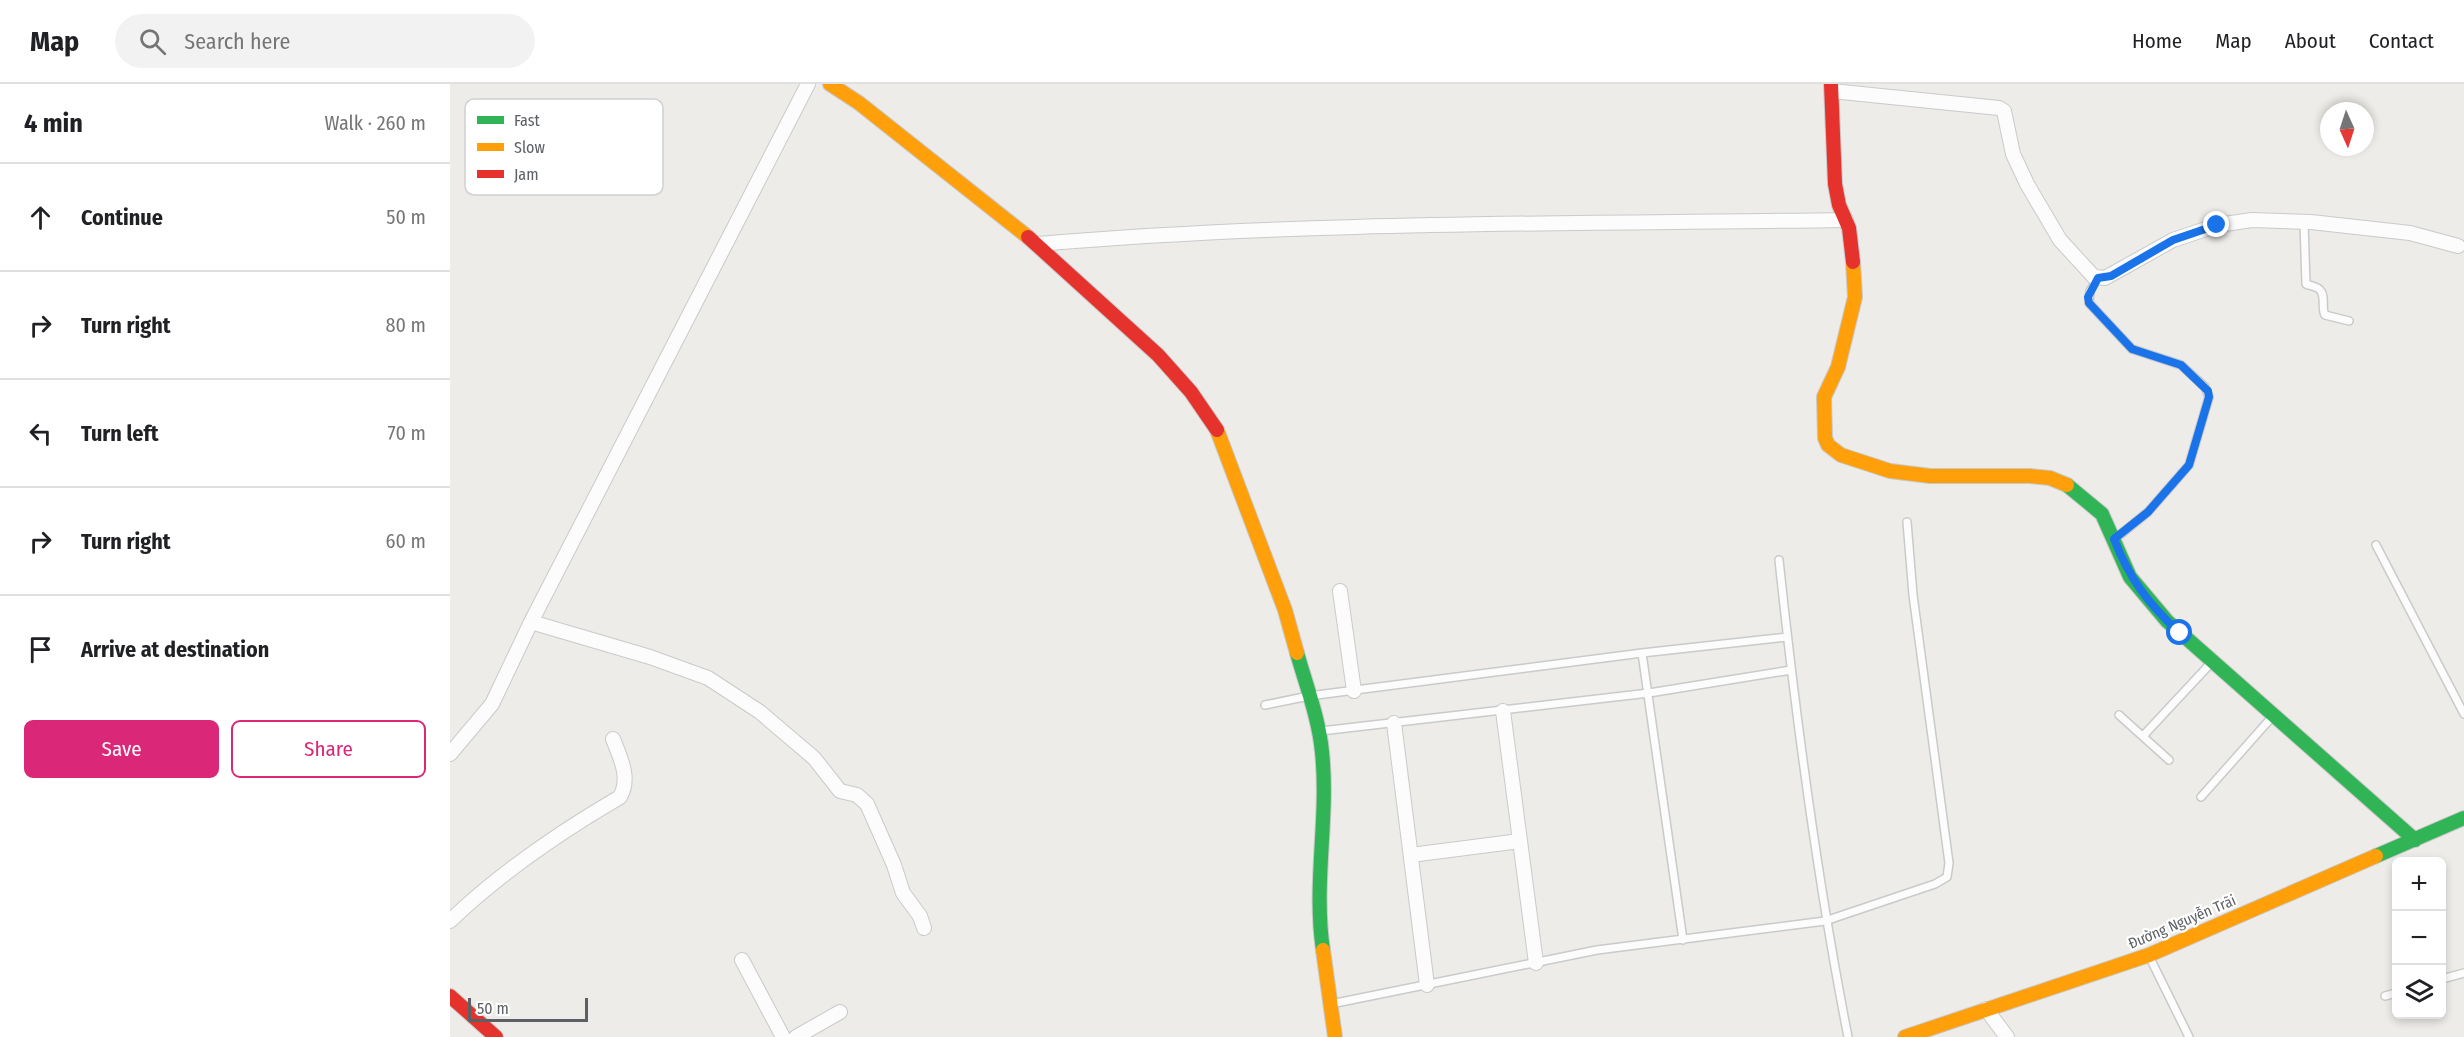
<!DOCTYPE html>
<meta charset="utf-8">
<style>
:root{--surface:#fff;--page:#f2f2f2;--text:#202124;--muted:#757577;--line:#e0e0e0;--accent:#db2777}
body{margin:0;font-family:"Fira Sans Condensed",sans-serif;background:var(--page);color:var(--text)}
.controls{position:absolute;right:18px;bottom:18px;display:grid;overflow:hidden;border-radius:9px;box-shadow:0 3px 9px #0003}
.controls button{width:54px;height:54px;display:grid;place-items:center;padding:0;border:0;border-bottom:2px solid var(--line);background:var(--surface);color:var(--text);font:30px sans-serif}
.compass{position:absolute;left:1870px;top:18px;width:54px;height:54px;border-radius:50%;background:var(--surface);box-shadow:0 3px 9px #0003;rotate:177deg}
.scale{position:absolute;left:18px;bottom:15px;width:120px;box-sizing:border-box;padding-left:6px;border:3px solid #5d6166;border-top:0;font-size:16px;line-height:21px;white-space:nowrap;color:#5d6166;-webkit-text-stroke:4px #fff;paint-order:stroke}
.stop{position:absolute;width:18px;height:18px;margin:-14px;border:4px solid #1a73e8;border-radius:50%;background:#fff}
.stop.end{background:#1a73e8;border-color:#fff;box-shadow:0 2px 6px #0008}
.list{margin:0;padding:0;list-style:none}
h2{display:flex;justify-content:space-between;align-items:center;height:78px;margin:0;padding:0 24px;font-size:26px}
h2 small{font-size:20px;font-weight:400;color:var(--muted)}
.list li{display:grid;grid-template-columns:39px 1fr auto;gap:18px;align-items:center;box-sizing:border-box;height:108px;padding:0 24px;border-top:2px solid var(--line)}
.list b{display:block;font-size:22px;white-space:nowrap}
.list em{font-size:20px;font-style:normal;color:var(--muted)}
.actions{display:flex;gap:12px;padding:18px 24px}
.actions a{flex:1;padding:14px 0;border:2px solid var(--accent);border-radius:9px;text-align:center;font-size:21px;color:var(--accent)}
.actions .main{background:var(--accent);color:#fff}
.icon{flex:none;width:33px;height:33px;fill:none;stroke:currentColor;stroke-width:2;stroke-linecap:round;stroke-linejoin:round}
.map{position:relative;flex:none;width:2014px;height:953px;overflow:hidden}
header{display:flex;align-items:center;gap:36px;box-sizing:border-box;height:84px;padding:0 30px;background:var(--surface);border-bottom:2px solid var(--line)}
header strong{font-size:28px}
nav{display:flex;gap:33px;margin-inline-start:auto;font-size:21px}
.search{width:420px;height:54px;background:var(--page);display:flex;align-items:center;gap:15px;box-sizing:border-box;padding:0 21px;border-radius:33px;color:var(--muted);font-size:22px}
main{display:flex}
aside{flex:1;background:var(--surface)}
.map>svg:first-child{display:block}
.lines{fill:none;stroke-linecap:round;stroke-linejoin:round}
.lane-casing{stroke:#c9caca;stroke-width:10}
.street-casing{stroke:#c9caca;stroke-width:16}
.fast-casing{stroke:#c8c8c9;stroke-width:16}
.slow-casing{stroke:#c8c8c9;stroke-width:16}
.jam-casing{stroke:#c8c8c9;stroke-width:16}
.lane{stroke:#fcfcfc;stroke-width:7}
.street{stroke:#fcfcfc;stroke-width:14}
.fast{stroke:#30b455;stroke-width:14}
.slow{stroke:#ff9f0a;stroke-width:14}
.jam{stroke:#e5322d;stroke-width:14}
.route{stroke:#1a73e8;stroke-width:8}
.labels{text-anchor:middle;stroke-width:4.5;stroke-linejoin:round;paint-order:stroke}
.street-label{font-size:15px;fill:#5d6166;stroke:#fff}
.key{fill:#fff;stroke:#ced0d1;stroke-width:1.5}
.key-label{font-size:16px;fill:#5d6166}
</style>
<header>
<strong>Map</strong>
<div class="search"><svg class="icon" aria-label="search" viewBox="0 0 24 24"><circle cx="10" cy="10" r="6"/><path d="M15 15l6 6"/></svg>Search here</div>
<nav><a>Home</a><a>Map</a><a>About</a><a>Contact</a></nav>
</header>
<main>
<aside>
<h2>4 min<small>Walk · 260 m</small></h2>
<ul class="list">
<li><svg class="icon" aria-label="ahead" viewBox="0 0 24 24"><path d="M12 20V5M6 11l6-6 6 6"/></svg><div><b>Continue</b></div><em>50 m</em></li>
<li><svg class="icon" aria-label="right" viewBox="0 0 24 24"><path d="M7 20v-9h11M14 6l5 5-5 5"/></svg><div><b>Turn right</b></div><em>80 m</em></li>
<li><svg class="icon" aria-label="left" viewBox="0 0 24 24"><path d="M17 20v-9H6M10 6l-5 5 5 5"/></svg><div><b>Turn left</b></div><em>70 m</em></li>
<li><svg class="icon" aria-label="right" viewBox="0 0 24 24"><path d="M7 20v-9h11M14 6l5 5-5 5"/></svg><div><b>Turn right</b></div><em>60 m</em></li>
<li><svg class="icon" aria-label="arrive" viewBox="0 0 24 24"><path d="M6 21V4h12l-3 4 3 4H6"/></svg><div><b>Arrive at destination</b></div></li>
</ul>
<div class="actions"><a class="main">Save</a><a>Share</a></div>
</aside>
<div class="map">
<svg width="2014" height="953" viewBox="0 0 2014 953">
<rect width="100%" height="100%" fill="#edece8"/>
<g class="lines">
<defs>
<path id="lane" d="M1854,138L1856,200C1860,202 1867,202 1870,206C1876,212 1871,224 1875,231L1899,237
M1648,194L1640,207L1639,219L1682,265L1731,281L1755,303L1759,313L1739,381L1698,428L1666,454
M1926,461L2014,630
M1329,476C1346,636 1367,795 1398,953
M1192,569L1233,856
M815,621L859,612L1192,569L1337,553
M1669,631L1719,676
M871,647L1199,609L1341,586
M1693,652L1761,579
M1751,713L1822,633
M1701,876L1739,953
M1992,895L2014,889
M1935,912L1946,909
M881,920L1147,866L1375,837L1485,800L1497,793L1499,779L1463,511L1457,438"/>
<path id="street" d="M1382,7L1549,24L1554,27L1563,70L1577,100L1610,156L1644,193L1655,194L1723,156L1768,141L1802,136L1861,138L1960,149L2008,162
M588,160C856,137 1127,140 1396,136
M890,507L904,607
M81,538L200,573L258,594L310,628L364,674L390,707L407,711L417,720L444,781L453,809L470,832L474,844
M1053,627L1086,879
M944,639L977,901
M0,670L42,620L81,538L358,0
M961,771L1070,757
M0,837C50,789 110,748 170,713C181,694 170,673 163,655
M292,876L333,953
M1536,925L1557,953
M346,953L390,928"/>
<path id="fast" d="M1617,401L1652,430L1680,493L1717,537L1965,756
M847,569C856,601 869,635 872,668C879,734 863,799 873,866
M1926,772L2014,734"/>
<path id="slow" d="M380,0L409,19L578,153
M1403,178L1405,213L1388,283L1374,313L1375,354L1378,361L1391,371L1440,387L1480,392H1580L1600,394L1617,401
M767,346L835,526L847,569
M873,866L885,953
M1455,953L1699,871L1926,772"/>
<path id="jam" d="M1381,0L1385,100L1389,121L1399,144L1403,178
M578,153L708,271L741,308L767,346
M0,912L46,953"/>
</defs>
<use href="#lane" class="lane-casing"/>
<use href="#street" class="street-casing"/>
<use href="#fast" class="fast-casing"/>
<use href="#slow" class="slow-casing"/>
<use href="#jam" class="jam-casing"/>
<use href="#lane" class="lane"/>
<use href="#street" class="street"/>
<use href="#fast" class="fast"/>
<use href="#slow" class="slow"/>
<use href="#jam" class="jam"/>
</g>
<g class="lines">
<path class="route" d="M1730,549C1699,521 1679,494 1664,455L1698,428L1739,381L1759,313L1758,307L1731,281L1682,265L1639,219L1638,213L1648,194L1661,192L1723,156L1767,141"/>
</g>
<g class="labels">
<g class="street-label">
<text transform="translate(1732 838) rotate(-23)" y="5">Đường Nguyễn Trãi</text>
</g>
</g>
<rect x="15" y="15" width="198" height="96" rx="9" class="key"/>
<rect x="27" y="32" width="27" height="8" fill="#30b455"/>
<rect x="27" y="59" width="27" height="8" fill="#ff9f0a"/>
<rect x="27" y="86" width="27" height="8" fill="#e5322d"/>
<g class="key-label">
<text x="64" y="42">Fast</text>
<text x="64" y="69">Slow</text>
<text x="64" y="96">Jam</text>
</g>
</svg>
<div class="controls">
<button>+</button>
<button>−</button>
<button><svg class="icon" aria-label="layers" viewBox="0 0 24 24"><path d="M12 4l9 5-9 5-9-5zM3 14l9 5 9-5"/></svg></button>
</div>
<svg class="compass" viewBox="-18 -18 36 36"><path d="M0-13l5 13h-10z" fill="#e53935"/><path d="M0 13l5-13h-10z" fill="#757577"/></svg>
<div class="scale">50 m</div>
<div class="stop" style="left:1730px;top:549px"></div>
<div class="stop end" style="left:1767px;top:141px"></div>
</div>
</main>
